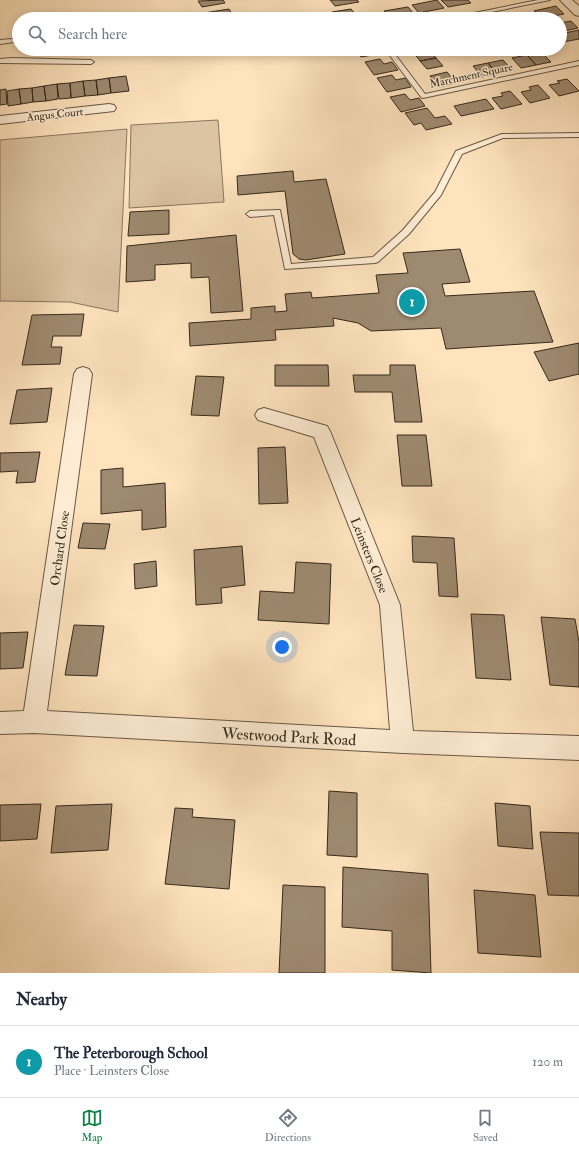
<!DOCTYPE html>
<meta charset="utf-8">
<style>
:root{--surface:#fff;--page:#f2f2f3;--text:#1f2937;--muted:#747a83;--line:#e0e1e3;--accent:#0b8043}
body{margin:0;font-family:"IM FELL Double Pica",serif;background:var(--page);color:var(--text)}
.you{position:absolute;left:282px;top:647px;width:14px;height:14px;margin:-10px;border:3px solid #fff;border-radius:50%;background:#1a73e8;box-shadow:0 0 0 6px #1a73e833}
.badge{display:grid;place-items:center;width:26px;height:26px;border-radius:50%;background:var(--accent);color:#fff;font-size:13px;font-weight:700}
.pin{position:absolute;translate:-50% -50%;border:2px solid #fff;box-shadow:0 1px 4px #0006}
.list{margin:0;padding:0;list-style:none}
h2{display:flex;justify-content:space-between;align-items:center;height:52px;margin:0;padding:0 16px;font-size:17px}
h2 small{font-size:13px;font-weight:400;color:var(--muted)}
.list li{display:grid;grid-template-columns:26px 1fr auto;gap:12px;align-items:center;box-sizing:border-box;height:72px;padding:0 16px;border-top:1px solid var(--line)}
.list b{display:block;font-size:15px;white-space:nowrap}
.list p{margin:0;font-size:13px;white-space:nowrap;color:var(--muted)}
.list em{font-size:13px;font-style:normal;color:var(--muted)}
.icon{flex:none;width:22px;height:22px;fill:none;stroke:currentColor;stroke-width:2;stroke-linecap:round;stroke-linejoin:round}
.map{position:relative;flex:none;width:579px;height:973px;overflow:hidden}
.search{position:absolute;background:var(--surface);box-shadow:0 2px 10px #0003;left:12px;right:12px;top:12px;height:44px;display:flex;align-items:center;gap:10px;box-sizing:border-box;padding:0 14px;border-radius:22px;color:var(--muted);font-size:15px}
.sheet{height:124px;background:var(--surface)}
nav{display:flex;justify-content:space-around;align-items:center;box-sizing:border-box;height:56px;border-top:1px solid var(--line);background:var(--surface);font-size:11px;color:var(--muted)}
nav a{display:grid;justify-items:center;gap:2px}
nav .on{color:var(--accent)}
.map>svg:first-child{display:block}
.green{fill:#dcc3a2;stroke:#89765f}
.building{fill:#9e8a70;stroke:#36291c}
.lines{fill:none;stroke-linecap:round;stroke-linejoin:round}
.lane-casing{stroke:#685844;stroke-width:2}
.street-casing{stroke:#685844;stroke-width:2}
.lane{fill:#feedd4;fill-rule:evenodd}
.street{fill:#feedd4;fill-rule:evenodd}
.labels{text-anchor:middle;stroke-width:3;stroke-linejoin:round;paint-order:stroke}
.far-street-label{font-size:11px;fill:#36291c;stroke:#feedd4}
.street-label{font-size:13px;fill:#36291c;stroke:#feedd4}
.near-street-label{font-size:16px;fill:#36291c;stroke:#feedd4}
</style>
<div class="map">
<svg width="579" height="973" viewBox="0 0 579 973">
<rect width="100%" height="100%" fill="#fee3bd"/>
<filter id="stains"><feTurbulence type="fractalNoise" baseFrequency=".005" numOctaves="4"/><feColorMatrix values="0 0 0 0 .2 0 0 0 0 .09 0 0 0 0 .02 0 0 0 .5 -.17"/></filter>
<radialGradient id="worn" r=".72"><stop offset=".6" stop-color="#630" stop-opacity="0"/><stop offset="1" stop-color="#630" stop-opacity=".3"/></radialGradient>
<path class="green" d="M218,120L224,202L129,208L131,125Z
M127,129L118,312L70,302L0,301V140Z"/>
<path class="building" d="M223,0L225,3L202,7L198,1Z
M330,0H357L359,2L335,6Z
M437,0L444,8L419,13L412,5Z
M441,0H468L471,3L448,7Z
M556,6L564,14L542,18L534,11Z
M408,7L414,14L391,19L384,11Z
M229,9L234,17L225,19H207L204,13Z
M351,9L359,19H337L332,12Z
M571,21L578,28L560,32V23Z
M579,30V39L563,42L560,38V34Z
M28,49H99L97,54L27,52Z
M355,49H381L384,53L361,57Z
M430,50L436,58L420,61L414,53Z
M541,52L551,62L536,65L527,55Z
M527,55L536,65L521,68L512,58Z
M436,58L443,66L427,69L420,61Z
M380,59L384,64L392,62L398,70L374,75L365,62Z
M503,60L512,70L497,74L488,63Z
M488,63L497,74L482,77L473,66Z
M447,72L456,83L439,87L430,76Z
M392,75L396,80L405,78L411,87L387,92L377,78Z
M126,76L129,91L111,93L109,78Z
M109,78L111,93L98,95L96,80Z
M567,79L579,91L559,96L549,85L560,83L557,81Z
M96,80L98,95L85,96L83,81Z
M83,81L85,96L71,98L70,83Z
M70,83L71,98L59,99L57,84Z
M57,84L58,99L46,101L44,86Z
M538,85L550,98L530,103L521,92L531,90L529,87Z
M44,86L46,101L33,102L32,88Z
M32,88L33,102L21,104L19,89Z
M6,89L7,104L0,105V90Z
M19,89L21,104L8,106L7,91Z
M510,91L522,104L501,109L492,98L503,96L501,93Z
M405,94L410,100L419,98L425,106L401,112L390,97Z
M486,99L494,109L461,116L454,106Z
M427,108L435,118L445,116L452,124L426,130L421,123L414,125L405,113Z
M293,171L294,182L326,179L345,254L306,260L299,259L293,254L285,191L238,195L237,176Z
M169,210V234L128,236L130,212Z
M236,235L243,311L211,313L209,277L191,278V263L155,265V280L126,282L127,246Z
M460,249L470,282L442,284L445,296L534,291L553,342L446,349L441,328L371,331L358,323L333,318L334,326L275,330L276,340L190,346L189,323L251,319V308L275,306V312L287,311L285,294L311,292L312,298L379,293L376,275L408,273L403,253Z
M84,314L81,336H53L51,347H62L60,364L22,365L32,315Z
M579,343V374L549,381L534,352Z
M275,365H328L329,386H275Z
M390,365H415L422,422H395L392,392H355L353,375H390Z
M196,376L224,377L219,416L191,415Z
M52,388L47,422L10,424L17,390Z
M397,435H426L432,486H402Z
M285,447L288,503L259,504L258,448Z
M40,452L35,482L16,483L18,471L0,472V453Z
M123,468V487L165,483L166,527L142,530V510L101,514V470Z
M83,523L110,524L105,549L78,548Z
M412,536L454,538L458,597L439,596L437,563L413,562Z
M242,546L245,585L221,588L222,603L196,605L194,550Z
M156,561L157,586L135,589L134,564Z
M296,562L331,564L329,624L258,620L260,591L294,593Z
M471,614L504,615L511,680L476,678Z
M541,617L575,619L579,642V687L550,685Z
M74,625L104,626L97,676L65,675Z
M28,632L23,668L0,669V633Z
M329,791L357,793V857L327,855Z
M495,803L530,806L533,849L498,846Z
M41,804L37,839L0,841V805Z
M112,804L108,850L51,853L56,806Z
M175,808L193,809L192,817L235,820L229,889L165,884Z
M540,832L579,833V896L548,895Z
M343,867L428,874L431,973L392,970V931L342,927Z
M283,885L325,887V973H279Z
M474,890L535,895L541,957L478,953Z"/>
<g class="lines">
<defs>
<path id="lane" d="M538,0H550L457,19H444Z
M12,39L14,40V42L0,44V40Z
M385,49H391L425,94L579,61V65L423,98L421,97Z
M12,58L91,60L94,62L91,64L0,63V59Z
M579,133V137L503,138L462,154L441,195L409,234L378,262L375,263L285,269L274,215L250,217L246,214L250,211L280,210L291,264L373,257L403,230L435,192L456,151L502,134Z"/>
<path id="street" d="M560,0H572L579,6V16L575,15Z
M109,104L114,105L116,108L114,111L0,124V116Z
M83,367L89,369L92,374L47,711L390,730L380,605L314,437L258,420L255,415L258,410L264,408L327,426L330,431L400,605L413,731L579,736V760L403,753L34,733L0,734V712L24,711L74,374L77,369Z"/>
</defs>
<use href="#lane" class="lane-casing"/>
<use href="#street" class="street-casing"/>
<use href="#lane" class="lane"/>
<use href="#street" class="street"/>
</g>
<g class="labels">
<g class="far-street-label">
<text transform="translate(471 75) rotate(-12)" y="4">Marchment Square</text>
<text transform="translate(55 114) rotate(-6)" y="4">Angus Court</text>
</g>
<g class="street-label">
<text transform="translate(59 548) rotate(-82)" y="5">Orchard Close</text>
<text transform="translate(370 555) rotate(68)" y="5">Leinsters Close</text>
</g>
<g class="near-street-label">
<text transform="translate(289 736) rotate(3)" y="6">Westwood Park Road</text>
</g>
</g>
<rect width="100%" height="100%" filter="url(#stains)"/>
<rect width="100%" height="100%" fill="url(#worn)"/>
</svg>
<div class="you"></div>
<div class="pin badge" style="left:412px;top:302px;background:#0f9aa8">1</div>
<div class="search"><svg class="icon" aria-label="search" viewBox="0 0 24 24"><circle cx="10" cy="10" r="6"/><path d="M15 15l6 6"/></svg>Search here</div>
</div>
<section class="sheet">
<h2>Nearby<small></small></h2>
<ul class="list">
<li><span class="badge" style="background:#0f9aa8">1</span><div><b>The Peterborough School</b><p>Place · Leinsters Close</p></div><em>120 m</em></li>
</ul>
</section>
<nav>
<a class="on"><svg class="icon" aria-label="map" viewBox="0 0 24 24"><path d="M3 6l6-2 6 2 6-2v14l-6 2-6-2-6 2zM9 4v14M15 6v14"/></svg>Map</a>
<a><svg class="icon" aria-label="directions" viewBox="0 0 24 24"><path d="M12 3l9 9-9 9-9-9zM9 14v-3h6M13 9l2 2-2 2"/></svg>Directions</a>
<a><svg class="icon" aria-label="saved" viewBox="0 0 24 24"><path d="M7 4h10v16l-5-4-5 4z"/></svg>Saved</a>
</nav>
